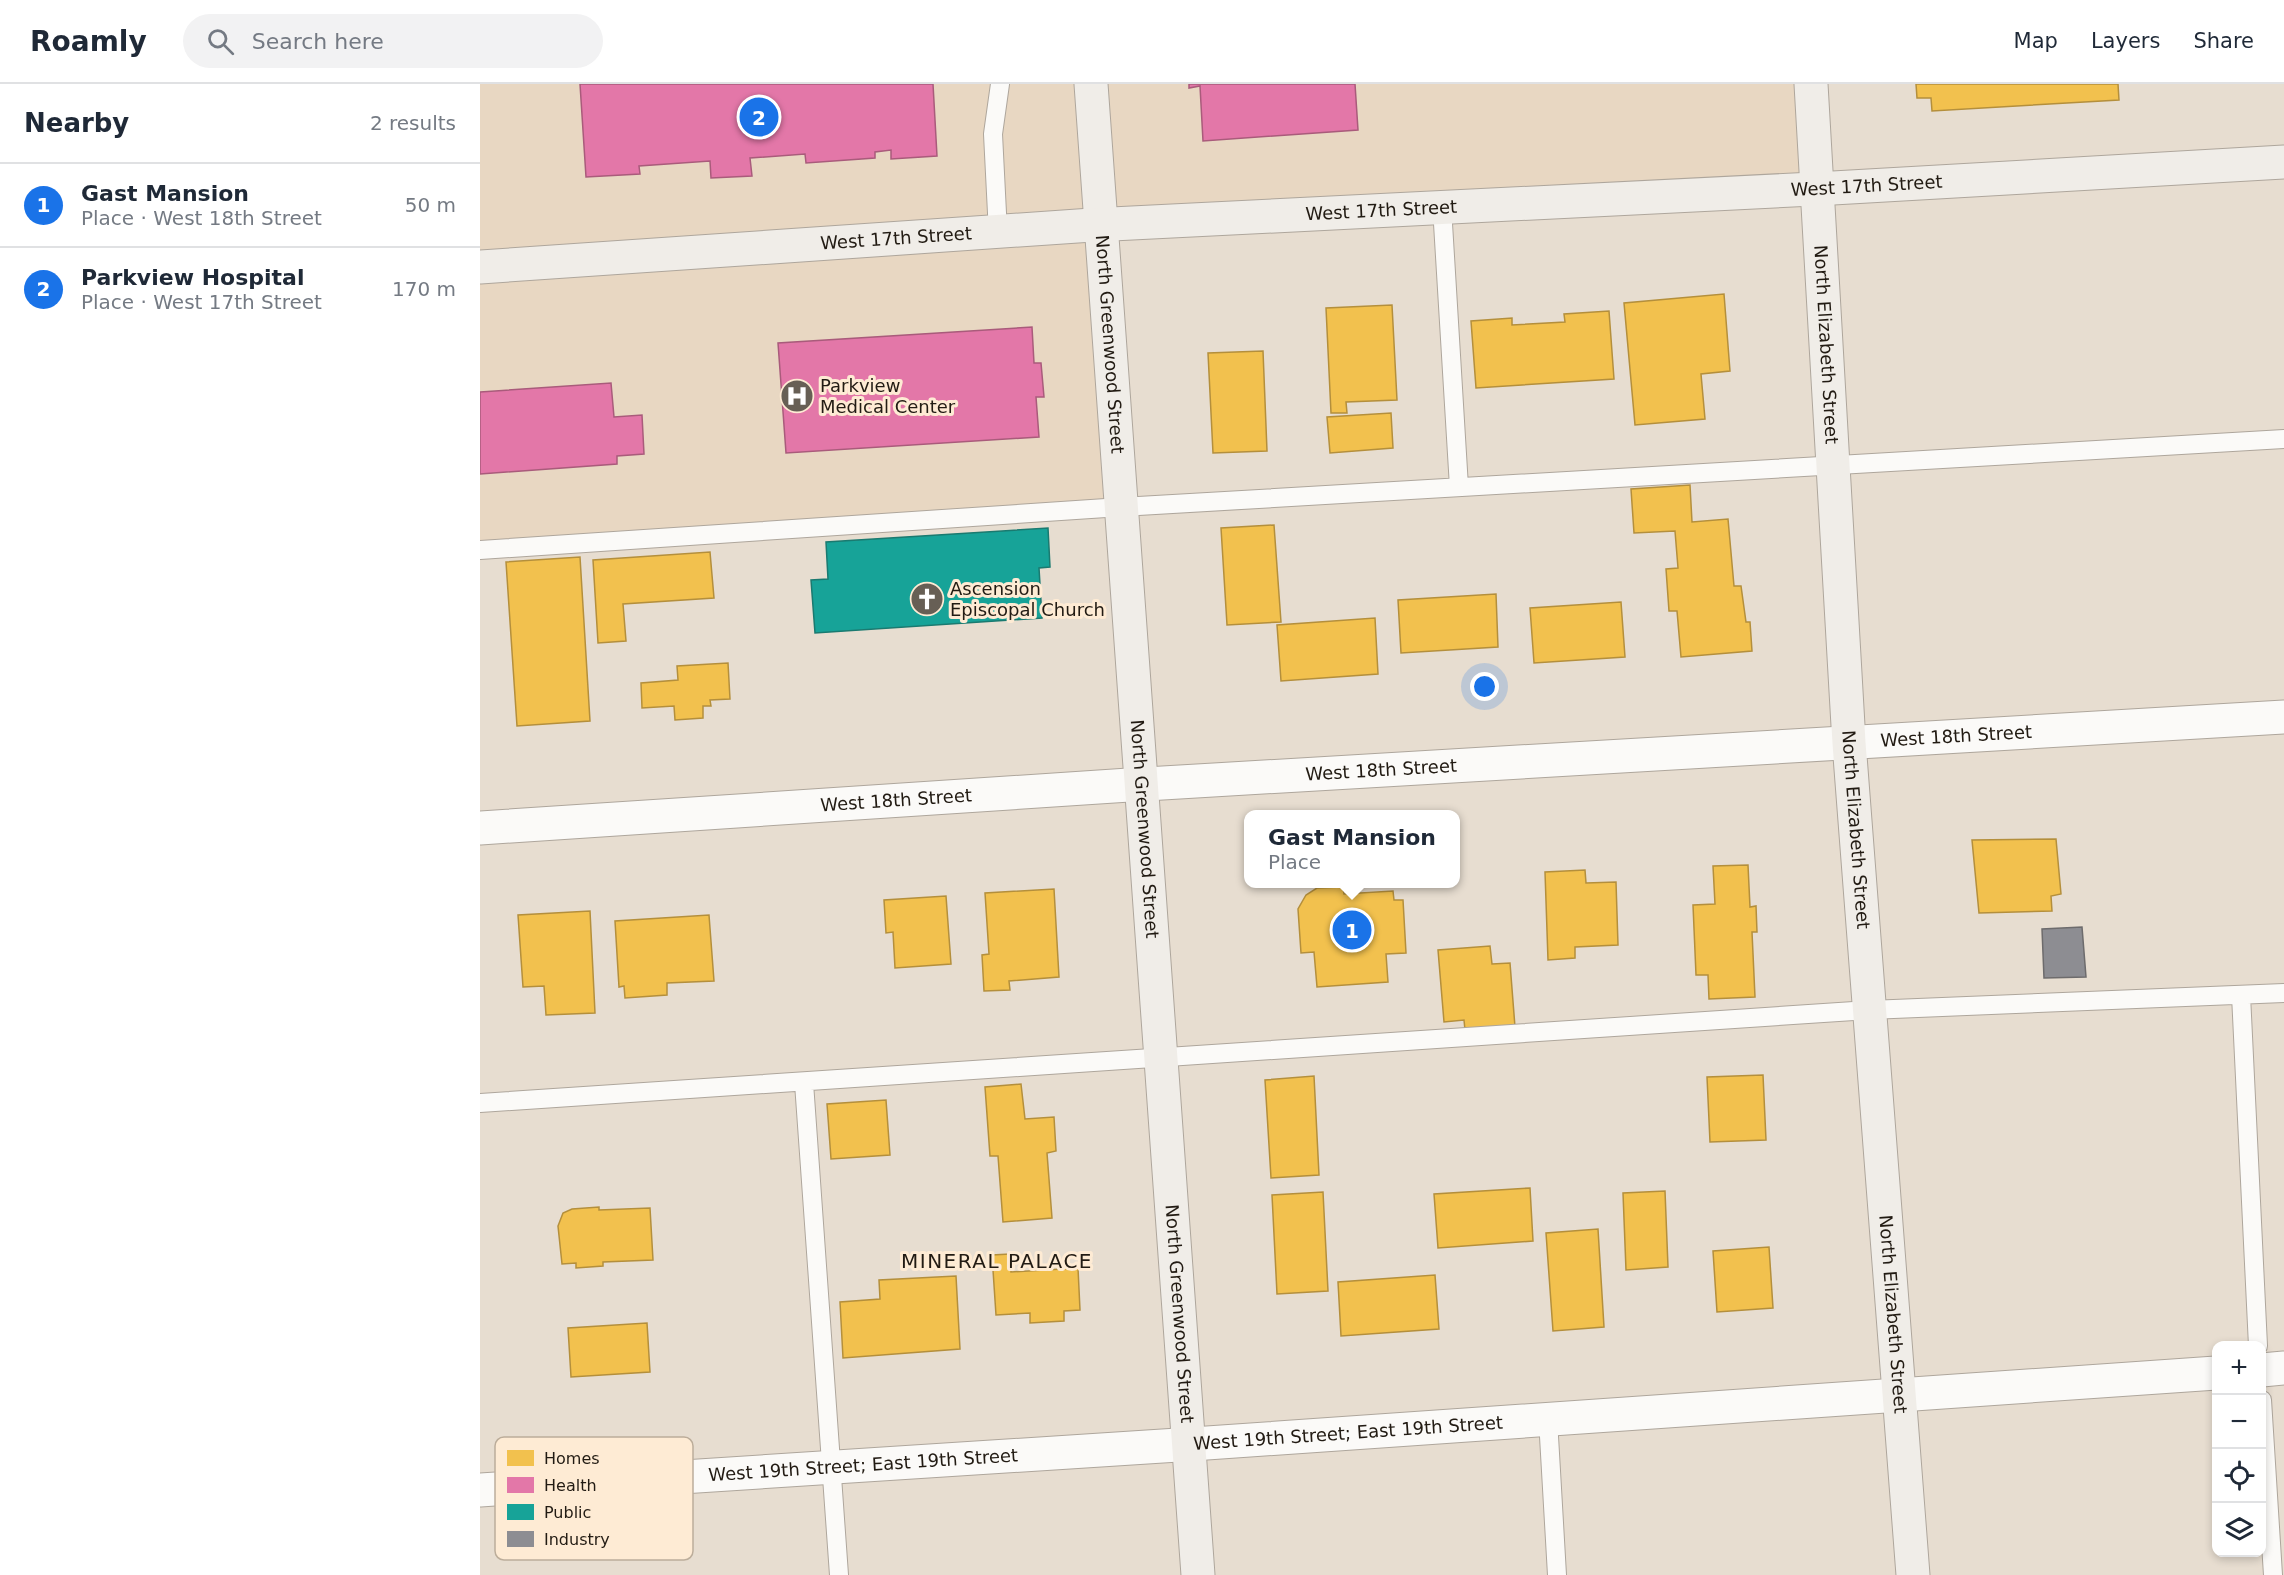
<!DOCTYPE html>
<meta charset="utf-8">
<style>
:root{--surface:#fff;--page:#f2f2f3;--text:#1f2937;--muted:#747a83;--line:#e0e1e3;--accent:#1a73e8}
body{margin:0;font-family:"DejaVu Sans",sans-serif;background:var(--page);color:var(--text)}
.controls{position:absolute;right:18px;bottom:18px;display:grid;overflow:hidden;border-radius:12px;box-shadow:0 3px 9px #0003}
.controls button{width:54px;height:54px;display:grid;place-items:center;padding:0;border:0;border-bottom:2px solid var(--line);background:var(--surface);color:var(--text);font:30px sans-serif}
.you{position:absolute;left:1005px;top:603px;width:21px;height:21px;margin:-15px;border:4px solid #fff;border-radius:50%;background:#1a73e8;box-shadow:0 0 0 9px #1a73e833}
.badge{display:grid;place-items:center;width:39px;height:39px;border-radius:50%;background:var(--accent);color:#fff;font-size:20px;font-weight:700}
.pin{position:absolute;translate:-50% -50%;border:3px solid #fff;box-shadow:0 2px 6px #0006}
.popup{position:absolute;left:764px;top:726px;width:216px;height:78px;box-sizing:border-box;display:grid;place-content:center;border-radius:12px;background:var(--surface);filter:drop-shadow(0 2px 4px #0005);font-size:20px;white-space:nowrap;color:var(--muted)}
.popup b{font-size:22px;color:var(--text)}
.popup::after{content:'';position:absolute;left:50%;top:100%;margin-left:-12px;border:12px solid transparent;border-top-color:var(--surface)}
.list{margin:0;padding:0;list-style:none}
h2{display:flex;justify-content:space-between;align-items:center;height:78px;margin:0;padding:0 24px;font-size:26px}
h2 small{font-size:20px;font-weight:400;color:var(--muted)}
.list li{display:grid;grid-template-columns:39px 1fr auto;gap:18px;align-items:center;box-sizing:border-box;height:84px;padding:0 24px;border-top:2px solid var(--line)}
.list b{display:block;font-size:22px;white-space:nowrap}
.list p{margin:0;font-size:20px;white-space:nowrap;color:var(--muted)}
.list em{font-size:20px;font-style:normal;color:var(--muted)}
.icon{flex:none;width:33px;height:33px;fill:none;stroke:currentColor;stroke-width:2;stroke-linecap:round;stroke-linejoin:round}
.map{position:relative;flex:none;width:1804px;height:1491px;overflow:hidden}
header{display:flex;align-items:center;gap:36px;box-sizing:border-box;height:84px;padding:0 30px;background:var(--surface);border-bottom:2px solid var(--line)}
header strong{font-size:28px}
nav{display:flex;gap:33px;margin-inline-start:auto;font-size:21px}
.search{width:420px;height:54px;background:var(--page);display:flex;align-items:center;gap:15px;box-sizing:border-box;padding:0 21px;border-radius:33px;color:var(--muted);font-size:22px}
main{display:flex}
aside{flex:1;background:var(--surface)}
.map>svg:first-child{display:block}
.built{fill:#e8d7c2}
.homes{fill:#f2c14e;stroke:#b48f3c;stroke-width:1.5}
.health{fill:#e377a8;stroke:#a95b7b;stroke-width:1.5}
.public{fill:#17a398;stroke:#1a7a70;stroke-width:1.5}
.industry{fill:#8d8d92;stroke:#6d6b6c;stroke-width:1.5}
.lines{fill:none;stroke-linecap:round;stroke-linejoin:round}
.lane-casing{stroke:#aea69c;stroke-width:20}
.street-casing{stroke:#aea69c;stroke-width:35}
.secondary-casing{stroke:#aea69c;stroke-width:35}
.lane{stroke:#fbfaf8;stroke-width:18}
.street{stroke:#fbfaf8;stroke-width:33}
.secondary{stroke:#f0ede8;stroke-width:33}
.labels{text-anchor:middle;stroke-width:6;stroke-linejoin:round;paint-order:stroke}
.street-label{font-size:18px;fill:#221b13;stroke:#feebd4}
.poi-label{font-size:18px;fill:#221b13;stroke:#feebd4;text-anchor:start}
.neighbourhood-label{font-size:20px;letter-spacing:1.5px;fill:#221b13;stroke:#feebd4}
.key{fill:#feebd4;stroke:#bcad9a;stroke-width:1.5}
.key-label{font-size:16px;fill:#221b13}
</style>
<header>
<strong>Roamly</strong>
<div class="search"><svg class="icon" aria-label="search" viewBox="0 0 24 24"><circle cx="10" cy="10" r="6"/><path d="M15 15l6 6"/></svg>Search here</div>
<nav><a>Map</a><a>Layers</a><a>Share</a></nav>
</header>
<main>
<aside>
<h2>Nearby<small>2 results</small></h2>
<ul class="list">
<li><span class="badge">1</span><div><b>Gast Mansion</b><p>Place · West 18th Street</p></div><em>50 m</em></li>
<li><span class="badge">2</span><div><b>Parkview Hospital</b><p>Place · West 17th Street</p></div><em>170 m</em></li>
</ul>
</aside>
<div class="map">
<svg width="1804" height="1491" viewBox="0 0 1804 1491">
<rect width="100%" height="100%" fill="#e7ddd0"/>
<path class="built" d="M0,0H1331L1338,105L621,141L641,423L0,466Z"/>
<path class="homes" d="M1436,0H1638L1639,16L1452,27L1451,14H1437Z
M1244,210L1250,287L1221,290L1225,335L1155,341L1144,219Z
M912,221L917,316L866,318L867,329H851L846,224Z
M1129,227L1134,295L996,304L991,237L1032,234V241L1085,238L1084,230Z
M783,267L787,367L733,369L728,269Z
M911,329L913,364L850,369L847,333Z
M1210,401L1212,438L1248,435L1254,502H1261L1266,538H1270L1272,567L1201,573L1197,527H1189L1186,485L1198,484L1195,447L1154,449L1151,405Z
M794,441L801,538L747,541L741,444Z
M230,468L234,514L143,520L146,557L118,559L113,476Z
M100,473L110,637L37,642L26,478Z
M1016,510L1018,563L921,569L918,516Z
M1141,518L1145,573L1054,579L1050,524Z
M895,534L898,590L801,597L797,541Z
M248,579L250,615L230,616L231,622H223V634L195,636L194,622L162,624L161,599L198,596L197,582Z
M1576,755L1581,810L1571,812L1572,827L1499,829L1492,756Z
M1268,781L1270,823L1276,822L1277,848H1272L1275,913L1229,915L1228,891H1216L1213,821L1235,820L1233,782Z
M1105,786L1106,799L1136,798L1138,861L1095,863V874L1068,876L1065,788Z
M863,803L864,810L913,807L914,816H923L926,869L906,870L908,898L837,903L834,868L821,869L818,825L826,811L837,804Z
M574,805L579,893L529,897L530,906L504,907L502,871L509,870L505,809Z
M466,812L471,880L415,884L413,848L406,849L404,816Z
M110,827L115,929L66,931L64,902L43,903L38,831Z
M229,831L234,897L187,899V911L145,914L144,902L139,903L135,837Z
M1010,862L1012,880L1030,879L1035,943L985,946L984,936L964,938L958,866Z
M1283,991L1286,1056L1230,1058L1227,993Z
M834,992L839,1091L791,1094L785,996Z
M541,1000L545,1035L574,1033L576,1067L567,1069L572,1134L523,1138L518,1072H510L505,1003Z
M406,1016L410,1071L351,1075L347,1020Z
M1050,1104L1053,1157L958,1164L954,1110Z
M1185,1107L1188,1183L1146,1186L1143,1109Z
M843,1108L848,1207L797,1210L792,1111Z
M119,1123V1126L170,1124L173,1176L123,1178V1182L96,1184V1179L82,1180L78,1142L83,1129L92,1125Z
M1118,1145L1124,1243L1073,1247L1066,1149Z
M1289,1163L1293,1224L1237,1228L1233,1167Z
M530,1170L531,1188L598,1184L600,1226L584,1227V1237L550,1239V1229L516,1231L512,1171Z
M955,1191L959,1245L861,1252L858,1198Z
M476,1192L480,1265L363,1274L360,1218L400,1215L399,1196Z
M167,1239L170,1288L91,1293L88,1244Z"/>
<path class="health" d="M100,0H453L457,72L411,75V66L395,68V74L326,79L325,70L270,74L272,92L231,94L230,77L159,82L160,90L106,93Z
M709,0H875L878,46L723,57L720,2L709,4Z
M552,243L554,279H561L564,313H556L559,353L306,369L298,259Z
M131,299L134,333L162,331L164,370L137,372V380L0,390V308Z"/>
<path class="public" d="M568,444L570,483L559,484L562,534L335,549L331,496L348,495L346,458Z"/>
<path class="industry" d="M1602,843L1606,893L1564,894L1562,845Z"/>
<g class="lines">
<defs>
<path id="lane" d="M962,123L979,403
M518,149L513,50L520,0
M0,466L641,423L1804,355
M1761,911L1778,1262
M324,999L359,1491
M0,1019L1389,926L1804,909
M1782,1316L1793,1491
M1068,1335L1077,1491"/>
<g id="street">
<path id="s1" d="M0,744L649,701L1804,633"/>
<path d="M1782,1286L1804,1284"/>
<path id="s2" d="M0,1406L698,1361L1736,1289"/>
</g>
<g id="secondary">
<path id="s3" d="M611,0L718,1491"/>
<path id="s4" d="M1331,0L1369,659L1433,1491"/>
<path id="s5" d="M0,183L612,141L1353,104L1804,78"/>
</g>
</defs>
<use href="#lane" class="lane-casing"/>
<use href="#street" class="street-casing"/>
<use href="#secondary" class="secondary-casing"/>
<use href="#lane" class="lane"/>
<use href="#street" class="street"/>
<use href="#secondary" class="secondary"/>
</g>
<defs>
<symbol id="hospital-disc" viewBox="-11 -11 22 22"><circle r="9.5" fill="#675f55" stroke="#feebd4"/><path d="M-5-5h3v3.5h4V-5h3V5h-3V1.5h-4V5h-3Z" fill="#fff"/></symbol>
<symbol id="church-disc" viewBox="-11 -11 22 22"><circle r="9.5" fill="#675f55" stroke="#feebd4"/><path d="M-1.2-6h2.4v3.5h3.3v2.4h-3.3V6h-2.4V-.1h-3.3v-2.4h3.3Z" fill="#fff"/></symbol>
</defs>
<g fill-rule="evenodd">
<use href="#hospital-disc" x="298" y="293" width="38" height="38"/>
<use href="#church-disc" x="428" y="496" width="38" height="38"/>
</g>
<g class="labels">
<g class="street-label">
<text dy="6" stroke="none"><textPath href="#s5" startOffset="1389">West 17th Street</textPath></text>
<text dy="6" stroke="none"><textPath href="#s5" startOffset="903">West 17th Street</textPath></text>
<text dy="6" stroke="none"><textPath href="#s5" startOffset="417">West 17th Street</textPath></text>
<text dy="6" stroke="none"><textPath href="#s3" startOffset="261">North Greenwood Street</textPath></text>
<text dy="6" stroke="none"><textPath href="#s4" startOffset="261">North Elizabeth Street</textPath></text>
<text dy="6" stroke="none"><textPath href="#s1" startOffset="1479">West 18th Street</textPath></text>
<text dy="6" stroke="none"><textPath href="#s1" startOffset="903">West 18th Street</textPath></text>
<text dy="6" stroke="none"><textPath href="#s1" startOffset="417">West 18th Street</textPath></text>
<text dy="6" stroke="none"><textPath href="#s3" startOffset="747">North Greenwood Street</textPath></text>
<text dy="6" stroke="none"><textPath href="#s4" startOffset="747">North Elizabeth Street</textPath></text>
<text dy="6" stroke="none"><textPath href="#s3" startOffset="1233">North Greenwood Street</textPath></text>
<text dy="6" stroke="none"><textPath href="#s4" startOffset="1233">North Elizabeth Street</textPath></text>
<text dy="6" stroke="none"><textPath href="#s2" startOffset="870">West 19th Street; East 19th Street</textPath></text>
<text dy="6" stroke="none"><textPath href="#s2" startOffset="384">West 19th Street; East 19th Street</textPath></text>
</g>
<g class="poi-label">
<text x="340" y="308">Parkview<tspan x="340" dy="21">Medical Center</tspan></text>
<text x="470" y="511">Ascension<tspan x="470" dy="21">Episcopal Church</tspan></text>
</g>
<g class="neighbourhood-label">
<text x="517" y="1184">MINERAL PALACE</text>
</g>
</g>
<rect x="15" y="1353" width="198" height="123" rx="9" class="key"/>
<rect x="27" y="1366" width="27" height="16" fill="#f2c14e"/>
<rect x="27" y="1393" width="27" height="16" fill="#e377a8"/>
<rect x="27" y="1420" width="27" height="16" fill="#17a398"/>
<rect x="27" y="1447" width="27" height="16" fill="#8d8d92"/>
<g class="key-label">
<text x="64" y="1380">Homes</text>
<text x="64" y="1407">Health</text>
<text x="64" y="1434">Public</text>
<text x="64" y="1461">Industry</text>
</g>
</svg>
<div class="controls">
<button>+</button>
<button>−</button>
<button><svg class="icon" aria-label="locate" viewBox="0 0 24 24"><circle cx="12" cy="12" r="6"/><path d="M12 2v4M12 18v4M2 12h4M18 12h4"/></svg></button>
<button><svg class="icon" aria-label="layers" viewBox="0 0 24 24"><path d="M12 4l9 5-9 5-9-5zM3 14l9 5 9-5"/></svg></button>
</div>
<div class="you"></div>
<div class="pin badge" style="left:872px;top:846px">1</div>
<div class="popup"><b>Gast Mansion</b>Place</div>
<div class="pin badge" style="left:279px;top:33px">2</div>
</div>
</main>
